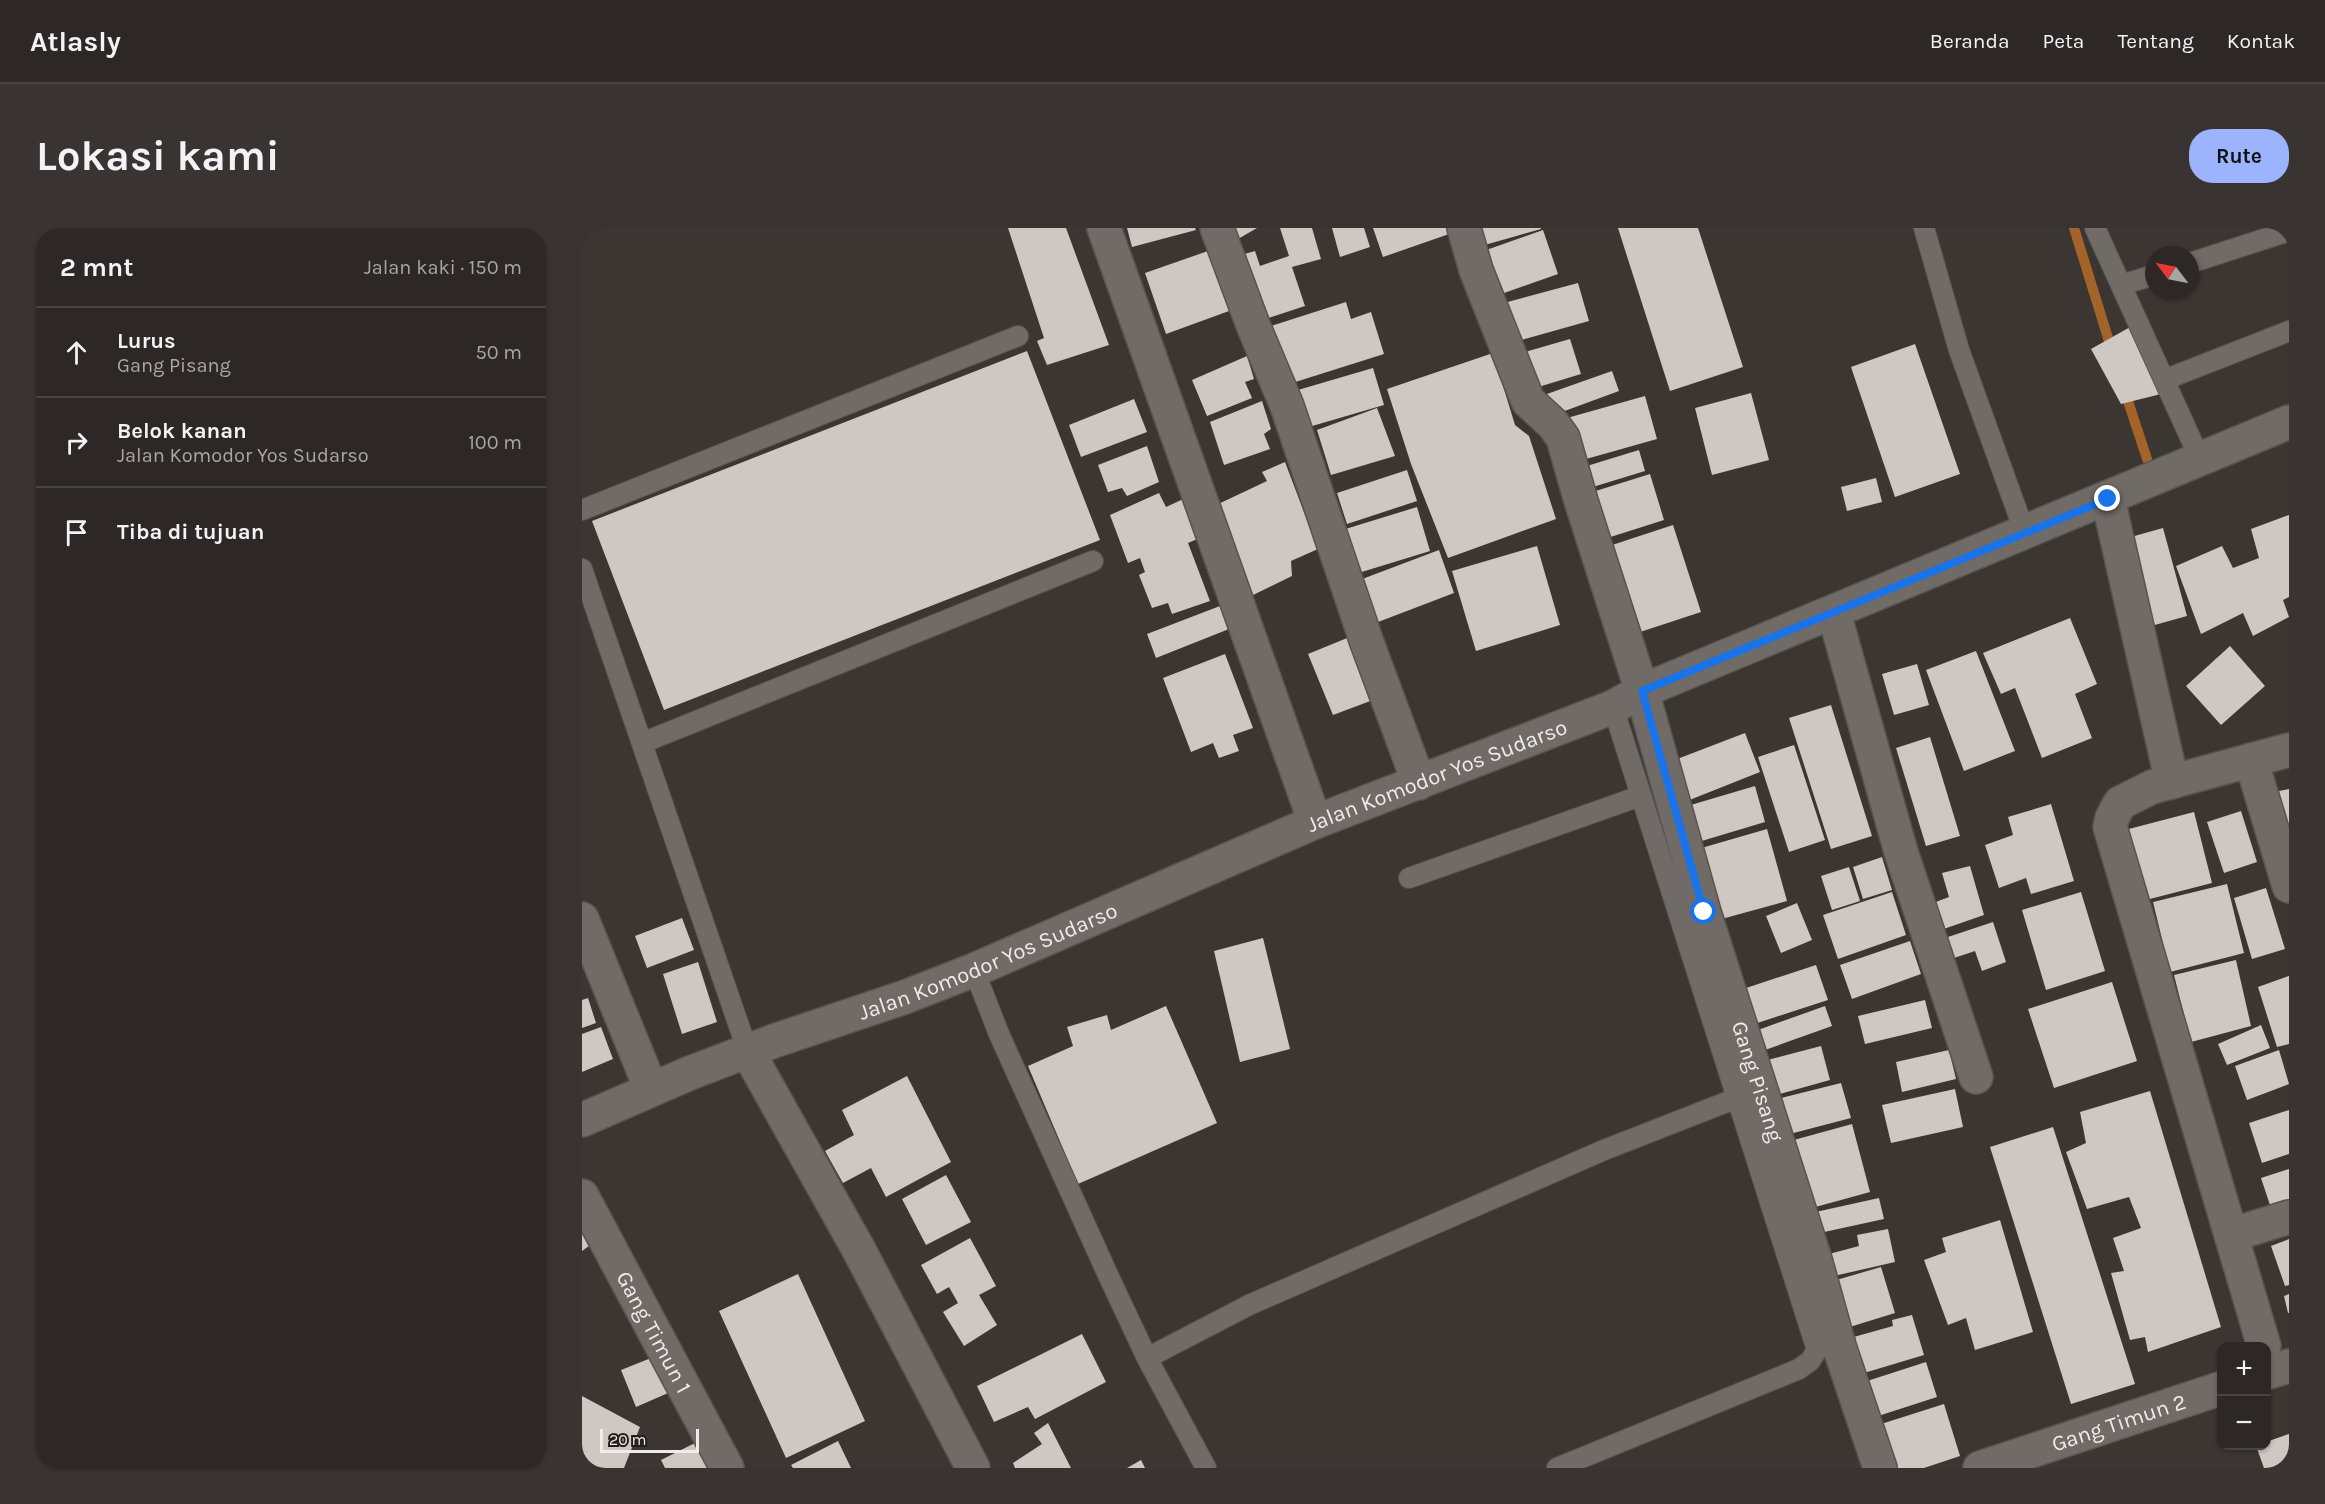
<!DOCTYPE html>
<html lang="id">
<meta charset="utf-8">
<style>
:root{--surface:#2d2826;--page:#393432;--text:#f1f3f6;--muted:#a7a6a7;--line:#484443;--accent:#9cb4fd}
body{margin:0;font-family:Karla,sans-serif;background:var(--page);color:var(--text)}
.controls{position:absolute;right:18px;bottom:18px;display:grid;overflow:hidden;border-radius:12px;box-shadow:0 2px 4px #0004}
.controls button{width:54px;height:54px;display:grid;place-items:center;padding:0;border:0;border-bottom:2px solid var(--line);background:var(--surface);color:var(--text);font:30px sans-serif}
.compass{position:absolute;left:1563px;top:18px;width:54px;height:54px;border-radius:50%;background:var(--surface);box-shadow:0 2px 4px #0004;rotate:302deg}
.scale{position:absolute;left:18px;bottom:15px;width:99px;box-sizing:border-box;padding-left:6px;border:3px solid #efebe8;border-top:0;font-size:16px;line-height:21px;white-space:nowrap;color:#efebe8;-webkit-text-stroke:4px #211e1c;paint-order:stroke}
.stop{position:absolute;width:18px;height:18px;margin:-14px;border:4px solid #1a73e8;border-radius:50%;background:#fff}
.stop.end{background:#1a73e8;border-color:#fff;box-shadow:0 2px 6px #0008}
.list{margin:0;padding:0;list-style:none}
h2{display:flex;justify-content:space-between;align-items:center;height:78px;margin:0;padding:0 24px;font-size:26px}
h2 small{font-size:20px;font-weight:400;color:var(--muted)}
.list li{display:grid;grid-template-columns:39px 1fr auto;gap:18px;align-items:center;box-sizing:border-box;height:90px;padding:0 24px;border-top:2px solid var(--line)}
.list b{display:block;font-size:22px;white-space:nowrap}
.list p{margin:0;font-size:20px;white-space:nowrap;color:var(--muted)}
.list em{font-size:20px;font-style:normal;color:var(--muted)}
.icon{flex:none;width:33px;height:33px;fill:none;stroke:currentColor;stroke-width:2;stroke-linecap:round;stroke-linejoin:round}
.map{position:relative;flex:none;width:1707px;height:1240px;overflow:hidden;border-radius:24px}
header{display:flex;align-items:center;gap:36px;box-sizing:border-box;height:84px;padding:0 30px;background:var(--surface);border-bottom:2px solid var(--line)}
header strong{font-size:28px}
nav{display:flex;gap:33px;margin-inline-start:auto;font-size:21px}
.intro{display:flex;align-items:center;justify-content:space-between;box-sizing:border-box;height:144px;padding:0 36px}
h1{margin:0;font-size:42px}
.button{padding:15px 27px;border-radius:24px;background:var(--accent);color:#111;font-size:21px;font-weight:700}
main{display:flex;gap:36px;padding:0 36px}
aside{flex:1;background:var(--surface);border-radius:24px;box-shadow:0 2px 4px #0004}
.map>svg:first-child{display:block}
.lines{fill:none;stroke-linecap:round;stroke-linejoin:round}
.stream{stroke:#a46429;stroke-width:10}
.building{fill:#cec7c2}
.service-casing{stroke:#585350;stroke-width:22}
.minor-casing{stroke:#585350;stroke-width:36}
.tertiary-casing{stroke:#585350;stroke-width:36}
.service{stroke:#716b67;stroke-width:20}
.minor{stroke:#716b67;stroke-width:33}
.tertiary{stroke:#716b67;stroke-width:33}
.route{stroke:#1a73e8;stroke-width:8}
.labels{text-anchor:middle;stroke-width:6;stroke-linejoin:round;paint-order:stroke}
.street-label{font-size:22px;fill:#efebe8;stroke:#211e1c}
</style>
<header>
<strong>Atlasly</strong>
<nav><a>Beranda</a><a>Peta</a><a>Tentang</a><a>Kontak</a></nav>
</header>
<div class="intro"><h1>Lokasi kami</h1><a class="button">Rute</a></div>
<main>
<aside>
<h2>2 mnt<small>Jalan kaki · 150 m</small></h2>
<ul class="list">
<li><svg class="icon" aria-label="ahead" viewBox="0 0 24 24"><path d="M12 20V5M6 11l6-6 6 6"/></svg><div><b>Lurus</b><p>Gang Pisang</p></div><em>50 m</em></li>
<li><svg class="icon" aria-label="right" viewBox="0 0 24 24"><path d="M7 20v-9h11M14 6l5 5-5 5"/></svg><div><b>Belok kanan</b><p>Jalan Komodor Yos Sudarso</p></div><em>100 m</em></li>
<li><svg class="icon" aria-label="arrive" viewBox="0 0 24 24"><path d="M6 21V4h12l-3 4 3 4H6"/></svg><div><b>Tiba di tujuan</b></div></li>
</ul>
</aside>
<div class="map">
<svg width="1707" height="1240" viewBox="0 0 1707 1240">
<rect width="100%" height="100%" fill="#3c3632"/>
<g class="lines">
<path class="stream" d="M1492,0L1530,123
M1542,161L1565,231"/>
</g>
<path class="building" d="M426,0H484L527,117L465,137L455,113L462,110Z
M545,0H613L614,2L550,19Z
M647,0H675L656,11Z
M698,0H730L739,31L710,39L723,78L674,94L652,29L673,23L678,38L707,28Z
M750,0H782L788,19L758,29Z
M791,0H868L870,5L801,29Z
M886,0H959V1L892,20Z
M1036,0H1116L1161,139L1088,163Z
M961,2L976,46L908,70L893,26Z
M626,23L647,83L584,106L563,45Z
M996,55L1007,93L932,114L922,75Z
M764,74L769,91L789,84L802,126L707,156L689,98Z
M1550,98L1583,165L1539,176L1509,121Z
M988,111L999,146L953,160L943,124Z
M1333,116L1378,246L1313,269L1269,139Z
M445,123L518,312L82,482L10,293Z
M911,125L933,197L947,208L974,291L866,330L829,236L805,161Z
M665,128L672,151L663,154L670,170L625,188L610,152Z
M791,140L802,177L720,201L709,164Z
M1030,143L1037,163L969,188L962,167Z
M1169,165L1187,232L1130,247L1113,180Z
M1063,168L1075,211L997,233L985,190Z
M552,171L565,204L499,229L487,197Z
M680,173L689,201L682,206L688,221L642,237L628,194Z
M795,180L813,228L749,247L735,202Z
M565,218L577,254L545,268L540,260L526,264L516,237Z
M1057,222L1063,243L1001,262L995,241Z
M703,234L736,321L709,333L710,348L665,370L630,279L685,253L680,244Z
M825,242L835,273L765,296L755,265Z
M1068,246L1082,292L1019,312L1004,266Z
M1294,250L1300,274L1265,283L1259,259Z
M577,265L584,279L608,268L620,309L606,315L628,373L590,386L586,375L570,380L557,347L563,344L558,330L546,335L528,287Z
M835,279L848,323L770,347L757,303Z
M1707,287V369L1701,372L1707,389L1671,408L1661,385L1619,406L1594,338L1640,318L1651,340L1677,330L1669,301Z
M1091,297L1119,384L1049,407L1021,320Z
M1581,300L1605,388L1562,400L1538,312Z
M955,318L978,397L894,423L870,343Z
M857,322L872,365L783,399L767,356Z
M638,378L647,401L574,430L565,406Z
M1488,390L1515,456L1493,466L1510,510L1460,530L1433,460L1419,466L1401,425Z
M775,406L799,469L751,487L726,426Z
M1648,418L1683,458L1639,497L1604,458Z
M1394,423L1433,523L1382,543L1344,442Z
M643,426L671,500L651,507L657,523L637,530L631,515L609,524L581,450Z
M1335,436L1347,477L1312,487L1300,446Z
M1249,477L1290,608L1249,621L1207,490Z
M1163,505L1178,544L1105,573L1090,533Z
M1348,509L1378,608L1344,618L1314,520Z
M1212,517L1243,612L1207,624L1176,529Z
M1173,558L1183,594L1113,615L1102,579Z
M1707,561V620L1692,564Z
M1469,576L1492,653L1449,666L1444,650L1417,660L1403,617L1431,607L1426,589Z
M1659,583L1675,634L1642,645L1625,594Z
M1612,584L1630,655L1560,673L1543,602Z
M1185,601L1205,673L1136,692L1116,621Z
M1300,629L1310,662L1281,671L1271,639Z
M1388,638L1402,687L1353,704L1343,678L1367,669L1360,645Z
M1267,639L1278,673L1250,682L1239,648Z
M1645,656L1662,725L1588,744L1571,674Z
M1684,660L1703,721L1670,731L1652,670Z
M1310,664L1324,707L1256,731L1241,687Z
M1499,664L1523,743L1464,762L1440,682Z
M1215,675L1230,712L1199,725L1184,688Z
M100,690L112,722L65,740L53,708Z
M1411,694L1424,734L1400,743L1393,723L1363,733L1357,712Z
M681,710L708,821L658,834L632,723Z
M1328,713L1339,746L1270,771L1258,737Z
M1654,732L1669,798L1609,814L1592,747Z
M116,734L135,794L100,806L81,746Z
M1234,737L1246,772L1163,799L1152,764Z
M1707,748V816L1695,819L1676,759Z
M1530,754L1555,833L1472,860L1446,781Z
M6,770L14,795L0,800V772Z
M1343,772L1350,800L1283,816L1276,788Z
M584,778L635,895L496,956L446,838L491,818L485,799L525,787L529,802Z
M1243,778L1250,798L1183,822L1176,802Z
M1679,797L1688,820L1645,837L1636,816Z
M19,799L31,831L0,844V806Z
M1239,818L1248,852L1187,869L1178,834Z
M1367,822L1374,851L1320,864L1314,834Z
M1697,822L1707,856L1665,872L1653,838Z
M325,848L369,934L304,969L289,940L261,955L243,923L272,907L260,882Z
M1259,855L1269,890L1200,908L1191,872Z
M1373,861L1381,899L1309,915L1300,877Z
M1568,863L1639,1099L1566,1124L1563,1109L1548,1112L1529,1045L1542,1043L1531,1010L1559,1000L1547,969L1505,981L1484,924L1504,915L1498,884Z
M1707,882V926L1680,935L1667,895Z
M1270,896L1288,964L1219,983L1201,915Z
M1471,899L1553,1156L1489,1176L1408,919Z
M1707,941V984L1692,989L1679,950Z
M364,947L389,994L344,1017L320,971Z
M1297,970L1302,991L1233,1006L1229,985Z
M0,986L18,1010L0,1023Z
M1418,992L1451,1104L1393,1122L1384,1090L1366,1097L1342,1032L1364,1024L1360,1010Z
M1306,1001L1313,1034L1252,1048L1247,1026L1277,1018L1275,1007Z
M388,1010L414,1058L397,1067L415,1097L382,1118L361,1084L376,1075L367,1059L355,1066L339,1037Z
M1707,1011V1057L1703,1058L1689,1018Z
M1299,1039L1313,1085L1258,1102L1244,1055Z
M216,1046L283,1193L204,1230L137,1083Z
M1707,1066V1085H1706L1702,1068Z
M1330,1087L1342,1127L1272,1148L1261,1112L1311,1098L1310,1092Z
M500,1106L524,1154L453,1191L446,1179L412,1194L395,1158Z
M69,1130L73,1141L83,1137L93,1162L54,1179L39,1142Z
M1344,1134L1355,1169L1290,1190L1279,1155Z
M0,1168L58,1199L42,1240H0Z
M1362,1176L1378,1228L1342,1240H1309L1296,1197Z
M466,1195L489,1240H433L431,1235L460,1216L452,1205Z
M1707,1206V1240H1682L1674,1218H1684V1214Z
M121,1211L135,1240H83L79,1232Z
M256,1213L269,1240H211L209,1237Z
M559,1232L563,1240H545Z"/>
<g class="lines">
<defs>
<path id="service" d="M1342,0L1377,122L1443,305
M1513,0L1618,231
M1608,35L1707,3
M1539,57L1572,47
M1582,152L1707,103
M0,282L436,108
M0,341L166,824
M60,515L511,333
M827,650L1058,568
M392,742L417,806L526,1047L565,1130L624,1240
M565,1130L667,1077L1022,922L1155,870
M975,1240L1217,1141L1228,1133L1235,1122L1031,479"/>
<g id="minor">
<path d="M522,0L733,594"/>
<path d="M635,0L671,97L705,178L784,412L837,555"/>
<path id="s1" d="M882,0L894,42L946,173L971,196L981,210L999,273L1060,463L1122,684L1232,1028L1258,1121L1298,1240"/>
<path d="M1526,271L1590,554"/>
<path d="M1252,385L1319,624L1394,849"/>
<path d="M1669,532L1707,658"/>
<path d="M0,691L69,861"/>
<path d="M166,824L277,1022L391,1240"/>
<path id="s2" d="M0,968L145,1240"/>
<path d="M1649,1007L1707,989"/>
<path d="M1682,1118L1528,599L1530,590L1538,575L1570,559L1707,522"/>
<path d="M1684,1145L1707,1138"/>
<path id="s3" d="M1398,1240L1640,1160"/>
</g>
<g id="tertiary">
<path id="s4" d="M0,892L108,845L192,813L323,769L392,742L733,594L1031,479L1060,463L1707,194"/>
</g>
</defs>
<use href="#service" class="service-casing"/>
<use href="#minor" class="minor-casing"/>
<use href="#tertiary" class="tertiary-casing"/>
<use href="#service" class="service"/>
<use href="#minor" class="minor"/>
<use href="#tertiary" class="tertiary"/>
</g>
<g class="lines">
<path class="route" d="M1122,684L1060,463L1526,271"/>
</g>
<g class="labels">
<g class="street-label">
<text dy="8" stroke="none"><textPath href="#s4" startOffset="922">Jalan Komodor Yos Sudarso</textPath></text>
<text dy="8" stroke="none"><textPath href="#s4" startOffset="436">Jalan Komodor Yos Sudarso</textPath></text>
<text dy="8" stroke="none"><textPath href="#s1" startOffset="908">Gang Pisang</textPath></text>
<text dy="8" stroke="none"><textPath href="#s2" startOffset="154">Gang Timun 1</textPath></text>
<text dy="8" stroke="none"><textPath href="#s3" startOffset="146">Gang Timun 2</textPath></text>
</g>
</g>
</svg>
<div class="controls">
<button>+</button>
<button>−</button>
</div>
<svg class="compass" viewBox="-18 -18 36 36"><path d="M0-13l5 13h-10z" fill="#e53935"/><path d="M0 13l5-13h-10z" fill="#a7a6a7"/></svg>
<div class="scale">20 m</div>
<div class="stop" style="left:1122px;top:684px"></div>
<div class="stop end" style="left:1526px;top:271px"></div>
</div>
</main>
